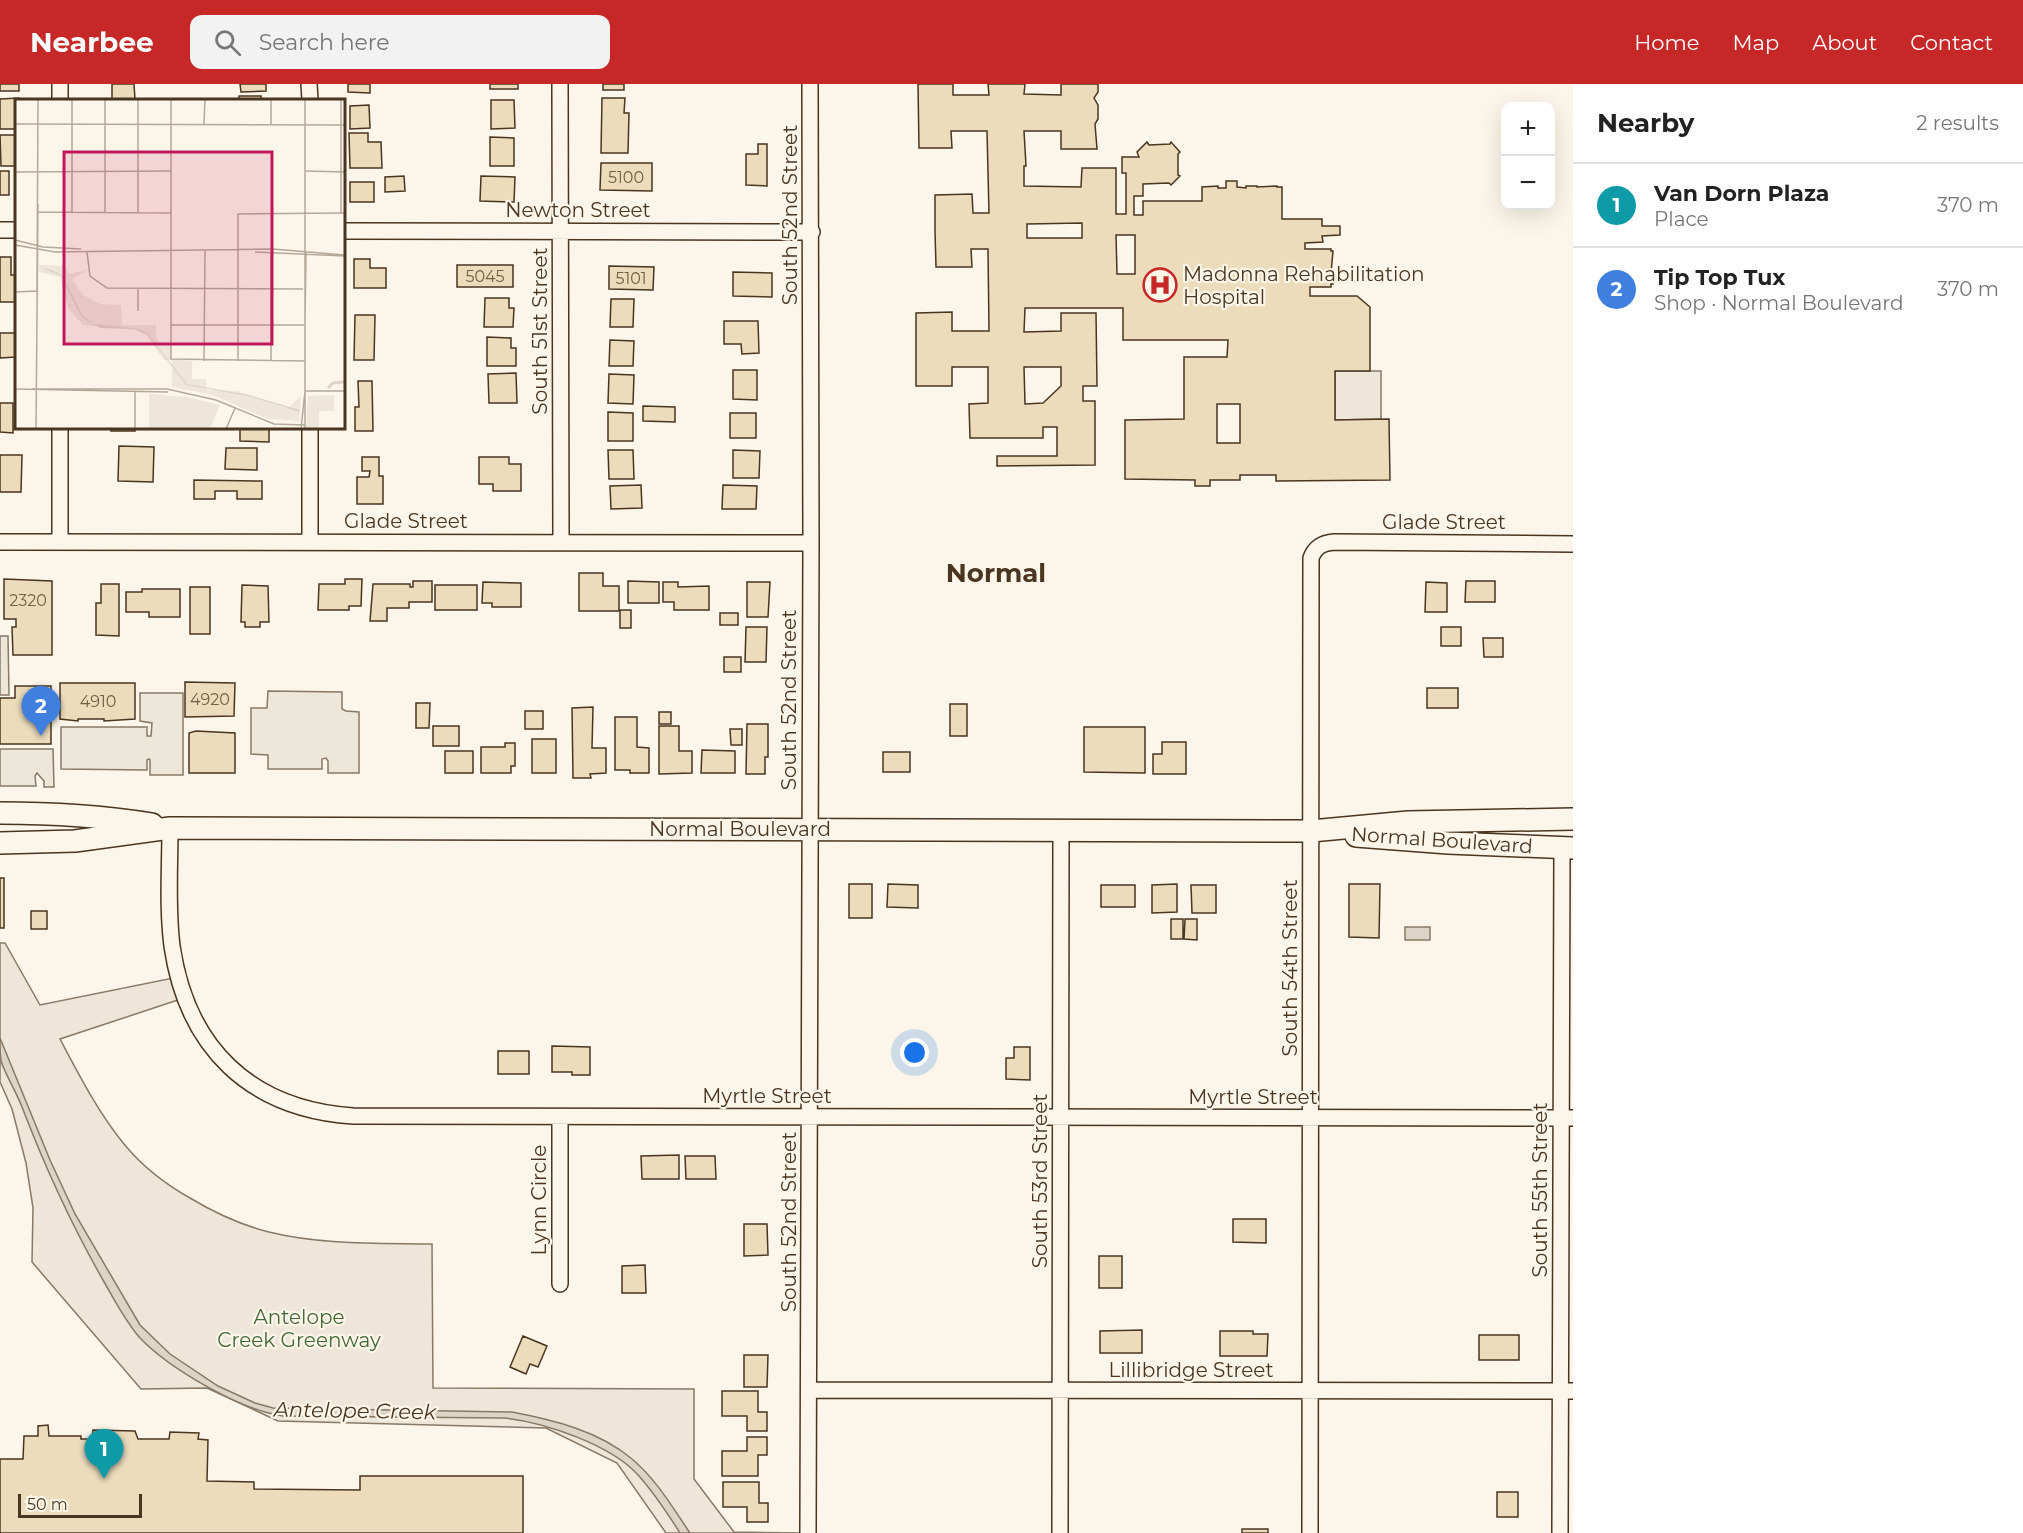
<!DOCTYPE html>
<meta charset="utf-8">
<style>
:root{--surface:#fff;--page:#f2f2f2;--text:#222;--muted:#767676;--line:#e0e0e0;--accent:#c62828}
body{margin:0;font-family:Montserrat,sans-serif;background:var(--page);color:var(--text)}
.controls{position:absolute;right:18px;top:18px;display:grid;overflow:hidden;border-radius:12px;box-shadow:0 6px 24px #0002}
.controls button{width:54px;height:54px;display:grid;place-items:center;padding:0;border:0;border-bottom:2px solid var(--line);background:var(--surface);color:var(--text);font:30px sans-serif}
.scale{position:absolute;left:18px;bottom:15px;width:124px;box-sizing:border-box;padding-left:6px;border:3px solid #4a3520;border-top:0;font-size:16px;line-height:21px;white-space:nowrap;color:#4a3520;-webkit-text-stroke:4px #fbf6e9;paint-order:stroke}
.you{position:absolute;left:915px;top:969px;width:21px;height:21px;margin:-15px;border:4px solid #fff;border-radius:50%;background:#1a73e8;box-shadow:0 0 0 9px #1a73e833}
.badge{display:grid;place-items:center;width:39px;height:39px;border-radius:50%;background:var(--accent);color:#fff;font-size:20px;font-weight:700}
.pin{position:absolute;translate:-50% -50px;filter:drop-shadow(0 2px 3px #0008)}
.pin::after{content:'';position:absolute;top:32px;width:21px;height:18px;background:inherit;clip-path:polygon(0 0,100% 0,50% 100%)}
.list{margin:0;padding:0;list-style:none}
h2{display:flex;justify-content:space-between;align-items:center;height:78px;margin:0;padding:0 24px;font-size:26px}
h2 small{font-size:20px;font-weight:400;color:var(--muted)}
.list li{display:grid;grid-template-columns:39px 1fr auto;gap:18px;align-items:center;box-sizing:border-box;height:84px;padding:0 24px;border-top:2px solid var(--line)}
.list b{display:block;font-size:22px;white-space:nowrap}
.list p{margin:0;font-size:20px;white-space:nowrap;color:var(--muted)}
.list em{font-size:20px;font-style:normal;color:var(--muted)}
.icon{flex:none;width:33px;height:33px;fill:none;stroke:currentColor;stroke-width:2;stroke-linecap:round;stroke-linejoin:round}
.map{position:relative;flex:none;width:1573px;height:1449px;overflow:hidden}
header{display:flex;align-items:center;gap:36px;box-sizing:border-box;height:84px;padding:0 30px;background:var(--accent);color:#fff}
header strong{font-size:28px}
nav{display:flex;gap:33px;margin-inline-start:auto;font-size:21px}
.search{width:420px;height:54px;background:var(--page);display:flex;align-items:center;gap:15px;box-sizing:border-box;padding:0 21px;border-radius:12px;color:var(--muted);font-size:22px}
main{display:flex}
aside{flex:1;background:var(--surface)}
.map>svg:first-child{display:block}
.green{fill:#ede6d9;stroke:#887966;stroke-width:1.5}
.parking{fill:#ede7d9;stroke:#887966;stroke-width:1.5}
.water{fill:#dcd4c6;stroke:#887966;stroke-width:1.5}
.building{fill:#ecdcbc;stroke:#4a3520;stroke-width:1.5;fill-rule:evenodd}
.lines{fill:none;stroke-linecap:round;stroke-linejoin:round}
.street-casing{stroke:#4a3520;stroke-width:18}
.secondary-casing{stroke:#4a3520;stroke-width:24}
.street{stroke:#fbf6e9;stroke-width:15}
.secondary{stroke:#fbf6e9;stroke-width:21}
.labels{text-anchor:middle;stroke-width:4.5;stroke-linejoin:round;paint-order:stroke}
.number-label{font-size:16px;fill:#725f47}
.street-label{font-size:20px;fill:#4a3520;stroke:#fbf6e9}
.poi-label{font-size:20px;fill:#4a3520;stroke:#fbf6e9;text-anchor:start}
.park-label{font-size:20px;fill:#436837;stroke:#fbf6e9}
.water-label{font-size:21px;font-style:italic;fill:#4a3520;stroke:#fbf6e9}
.district-label{font-size:26px;font-weight:bold;fill:#4a3520;stroke:#fbf6e9}
.inset-river{fill:none;stroke:#dcd4c6;stroke-width:3}
.inset-road{fill:none;stroke:#b4a999;stroke-width:1.5}
.view{fill:#c2185b;fill-opacity:0.15;stroke:#c2185b;stroke-width:3}
.inset-edge{fill:none;stroke:#4a3520;stroke-width:3}
</style>
<header>
<strong>Nearbee</strong>
<div class="search"><svg class="icon" aria-label="search" viewBox="0 0 24 24"><circle cx="10" cy="10" r="6"/><path d="M15 15l6 6"/></svg>Search here</div>
<nav><a>Home</a><a>Map</a><a>About</a><a>Contact</a></nav>
</header>
<main>
<div class="map">
<svg width="1573" height="1449" viewBox="0 0 1573 1449">
<rect width="100%" height="100%" fill="#fbf6e9"/>
<path class="green" d="M1335,287H1381V335L1335,336Z
M0,859H5L40,921L178,893L184,914L60,955C79,991 98,1028 124,1060C142,1082 165,1100 190,1114C215,1129 241,1141 269,1148C321,1161 379,1159 432,1160L433,1304L694,1305V1395L734,1448L808,1449H666L617,1379L546,1344L278,1337L207,1304L141,1305L32,1178L33,1124L26,1079L12,1025L0,998Z"/>
<path class="parking" d="M0,552H8L9,611H0Z
M268,607L342,608V625L346,627L359,628V689H328V677L326,674L322,675V685H268V671L251,670V624H267Z
M140,609H183V691H150V676L149,675L147,676V686L61,685V643H147V652H151L152,639L140,637Z
M0,665H53L54,703H44V697L37,689L35,692L36,702H0Z"/>
<path class="water" d="M1405,843H1430V856H1405Z
M0,954L50,1076L75,1130L140,1241L170,1270L218,1302L255,1319L273,1324L512,1328C554,1336 599,1347 632,1375C656,1395 673,1424 690,1449H680C668,1430 654,1409 639,1392C612,1361 544,1338 504,1334L283,1332C240,1326 170,1285 140,1254C125,1237 114,1215 103,1196C71,1140 45,1083 22,1023C16,1007 6,992 1,977C0,970 0,961 0,954Z"/>
<path class="building" d="M0,0H19V7H0Z
M112,0H134L135,16H112Z
M240,0H266V7L241,8Z
M348,0H370V9L348,8Z
M490,0H518V5H490Z
M603,0H624V6H603Z
M918,0H953V11H989L988,0H1025L1024,10L1061,11V0H1098V8L1094,14L1098,21V35L1095,40L1097,65H1061V47H1024L1026,82H1024V102L1081,103L1082,84H1116V130H1126V89H1122V73H1139L1137,68L1147,58L1149,61L1170,60L1171,58L1180,68L1178,70V91L1180,92L1171,101L1169,99L1143,100V112H1134V131H1143V117H1202V103L1218,102V104H1226V97H1237V103L1246,104V102H1257V103L1277,102V103H1282V135H1322V142H1340V151L1322,152L1323,158L1305,159V165H1331V167H1333L1331,189H1333V200H1331V203H1310V212H1357L1370,223V287H1335V336L1389,335L1390,396L1276,397V391H1240V396H1210V402H1195V396L1125,395V336L1184,335V273H1227L1228,256H1123V224H1025L1024,248L1061,247V229H1096L1097,302H1083V317H1095V381L997,382V372H1057V343H1043V354H970L969,320L988,319V283H952V302H916V229L952,228V247H989L988,165H971L972,183H936L935,147V111L972,110L973,129H989L987,47H951L952,64H919ZM1082,139V154H1027V140ZM1116,151H1135V190H1117ZM1024,283H1061V302L1043,319L1025,320ZM1217,320H1240V359H1217Z
M239,12H261V16H239Z
M19,14V16H16V45H0V15Z
M602,14H625L624,29H629L628,69H601Z
M491,16H514L515,44L491,45Z
M369,21L370,44L350,45V22Z
M349,49H368V58H381L382,84H350Z
M0,51H16V82H1Z
M490,53L514,54V82H490Z
M758,60H767V102L746,101V70H758Z
M601,79H652V107L600,106Z
M0,87H9V111H0Z
M404,92L405,107L385,108V93Z
M481,92L515,93L514,118L480,117Z
M350,98H374V118H350Z
M0,173H11V191H16V218H0Z
M354,175H370V184H386V204H354Z
M457,181H513V203H457Z
M609,182L654,183L653,206L609,205Z
M733,188L772,189V213L733,212Z
M485,214H509V224H514L513,243H484Z
M611,215H634L633,243H610Z
M355,231H375L374,276H354Z
M724,237H758L759,269L742,270L741,260H724Z
M0,249H16V273L0,274Z
M487,253L511,254V264H516V282H487Z
M610,256L634,257L633,282H609Z
M733,286H757V316L733,315Z
M516,289L517,319H489L488,290Z
M609,290L634,291L633,320L608,319Z
M358,297H372L373,347H355V323H359Z
M0,319H13V349L0,348Z
M643,322L675,323V338L643,337Z
M608,328L633,329V357H608Z
M730,329H756V354H730Z
M111,344H135V347H111Z
M240,344H269V358L240,357Z
M119,362L154,363L153,398L118,397Z
M226,364H257V386L225,385Z
M608,366H633L634,395H609Z
M733,366L760,367L759,394H733Z
M0,371H22L21,408H0Z
M362,373H379V392H383V420H357V393H369L370,387H362Z
M479,373H509V380H521V407H493V400H479Z
M194,396L262,397V415H237V407H215V415H194Z
M641,401L642,424L611,425L610,402Z
M723,401L757,402L756,425H722Z
M579,489H603V502H619V527H579Z
M4,495L52,497V571H13L12,543H16V535H4Z
M345,495H362L361,522H349V526H318L319,500H345Z
M413,497H432V518H409V524H387V537H370L373,500H410V503H413Z
M628,497L659,498V519H628Z
M1466,497H1495V518H1465Z
M483,498L521,499V523H492V519H482Z
M663,498H678V503L709,502V526H674V518H663Z
M747,498H770L768,533H747Z
M1426,498L1447,499V528H1425Z
M101,500H119V552L96,551V519H101Z
M242,501L268,502L269,538H260V543H245V538H241Z
M435,501H477V526H435Z
M190,503H210V550H190Z
M142,505H180V533H149V528H126V508H142Z
M620,526H631V544H620Z
M720,529H738V541H720Z
M746,543H767L766,578H745Z
M1441,543H1461V562H1441Z
M1483,554H1503V573H1484Z
M724,573H741V588H724Z
M185,598L235,599L234,632L185,633Z
M60,599H135V635L104,637V635H78V637L60,635Z
M15,602H51V660H0V614H15Z
M1427,604H1458V624H1427Z
M416,619H430L429,644H416Z
M950,620H967V652H950Z
M593,623L592,664H606V689L590,690L591,694H573L572,624Z
M525,627H543V645H525Z
M659,628H671V640H659Z
M615,633H637V663L649,664V689H630V686H615Z
M747,640H768V673H765V690H746Z
M433,642H459V662H433Z
M659,642H679V667H692V689L659,690Z
M1084,643H1145V689L1084,688Z
M730,645H742V661H731Z
M196,647L235,649V689H189V649Z
M532,655H556V689H532Z
M1162,658H1186V690H1153V670H1162Z
M505,659H515V682H511V689H481V663H505Z
M702,666L735,667V689H701Z
M445,667H473V689H445Z
M883,668H910V688H883Z
M0,794H4V844H0Z
M849,800H872V834H849Z
M888,800L918,801V824L887,823Z
M1177,800V828L1152,829V801Z
M1349,800H1380L1379,854L1349,853Z
M1101,801H1135V823H1101Z
M1191,801H1216V829H1192Z
M31,827H47V845H31Z
M1171,835H1183V855H1171Z
M1185,835H1197V856L1184,855Z
M552,962L590,963V991H572V988H552Z
M1014,963H1030V996L1006,995V974H1014Z
M498,967H529V990H498Z
M679,1071V1095H642L641,1072Z
M685,1072H715L716,1095H686Z
M1233,1135H1266V1159L1233,1158Z
M744,1140H767L768,1171L744,1172Z
M1099,1172H1122V1204H1099Z
M645,1181L646,1209H622V1182Z
M1142,1246V1269H1100V1247Z
M1220,1247H1253V1250H1268L1267,1272H1220Z
M1479,1251H1519V1276H1479Z
M523,1252L547,1262L538,1283L530,1280L526,1290L510,1283Z
M744,1271H768L767,1303H744Z
M722,1307H758V1328H767V1347H747V1332H722Z
M48,1341L49,1352H81V1355H92L93,1346L135,1347L138,1355H169L170,1348L199,1349L198,1355L208,1356L207,1397L254,1398V1405L360,1406V1392H523V1449H0V1375H23L24,1352H38V1342Z
M747,1353H767V1371H758V1392H722V1367H747Z
M723,1398H759V1419H768V1438H747V1423H723Z
M1497,1408H1518V1433H1497Z
M1242,1445H1268V1449H1242Z"/>
<g class="lines">
<defs>
<path id="street" d="M309,0L310,16
M560,0L561,459
M60,16V0
M0,146H16
M344,147L812,148
M0,458L811,459
M60,458V344
M310,458V344
M170,744C170,782 167,823 172,862C187,964 250,1025 353,1032L1573,1034
M560,1033V1200
M810,1306L1573,1307
M808,1449L811,459L810,0
M1060,1449L1061,745
M1310,1449L1311,474C1315,463 1322,459 1334,458L1573,460
M1560,1449L1562,763"/>
<path id="secondary" d="M0,729C52,729 101,732 152,740
M1356,752L1448,759L1573,764
M0,759L75,757L170,744L1311,747L1408,738L1573,735"/>
</defs>
<use href="#street" class="street-casing"/>
<use href="#secondary" class="secondary-casing"/>
<use href="#street" class="street"/>
<use href="#secondary" class="secondary"/>
</g>
<defs>
<symbol id="hospital-ring" viewBox="-11 -11 22 22"><circle r="9.5" fill="#fbf6e9" stroke="#c62828" stroke-width="1.5"/><path d="M-5-5h3v3.5h4V-5h3V5h-3V1.5h-4V5h-3Z" fill="#c62828"/></symbol>
</defs>
<g fill-rule="evenodd">
<use href="#hospital-ring" x="1141" y="182" width="38" height="38"/>
</g>
<g class="labels">
<g class="number-label">
<text x="626" y="99">5100</text>
<text x="485" y="198">5045</text>
<text x="631" y="200">5101</text>
<text x="28" y="522">2320</text>
<text x="210" y="621">4920</text>
<text x="98" y="623">4910</text>
</g>
<g class="street-label">
<text x="578" y="133">Newton Street</text>
<text transform="translate(790 131) rotate(-90)" y="7">South 52nd Street</text>
<text transform="translate(540 247) rotate(-90)" y="7">South 51st Street</text>
<text x="406" y="444">Glade Street</text>
<text x="1444" y="445">Glade Street</text>
<text transform="translate(789 616) rotate(-90)" y="7">South 52nd Street</text>
<text x="740" y="752">Normal Boulevard</text>
<text transform="translate(1442 756) rotate(4)" y="7">Normal Boulevard</text>
<text transform="translate(1290 884) rotate(-90)" y="7">South 54th Street</text>
<text x="767" y="1019">Myrtle Street</text>
<text x="1253" y="1020">Myrtle Street</text>
<text transform="translate(1040 1097) rotate(-90)" y="7">South 53rd Street</text>
<text transform="translate(1540 1106) rotate(-90)" y="7">South 55th Street</text>
<text transform="translate(539 1116) rotate(-90)" y="7">Lynn Circle</text>
<text transform="translate(789 1138) rotate(-90)" y="7">South 52nd Street</text>
<text x="1191" y="1293">Lillibridge Street</text>
</g>
<g class="poi-label">
<text x="1183" y="197">Madonna Rehabilitation<tspan x="1183" dy="23">Hospital</tspan></text>
</g>
<g class="park-label">
<text x="299" y="1240">Antelope<tspan x="299" dy="23">Creek Greenway</tspan></text>
</g>
<g class="water-label">
<text transform="translate(355 1327) rotate(1)" y="7">Antelope Creek</text>
</g>
<g class="district-label">
<text x="996" y="498">Normal</text>
</g>
</g>
<g transform="translate(15 15)">
<rect width="330" height="330" fill="#fbf6e9"/>
<path d="M24,166L50,167L54,175L73,171L57,180L68,196L85,205L106,206L107,226H141V238L146,245H156L157,260L177,262V280H191V291L222,292L273,310L286,296L284,322L253,320L198,296L157,288V261H149L131,236L121,231L68,226L53,209L45,178L24,173ZM134,295L172,298L205,306L195,330H134ZM319,296V312H304V330H291L293,297Z" fill="#ede6d9"/>
<path d="M27,169L37,171L47,176L68,217L78,225L117,229L126,231L133,235L172,285L234,296L285,311V313L233,297L171,286L132,235L119,230L86,229L75,224L68,219L64,214L46,177Z" fill="#dcd4c6"/>
<path class="inset-river" d="M313,289L318,284L330,283"/>
<path class="inset-road" d="M57,0V113M90,0V114M123,0V114M156,0V260L290,262M0,25L330,26M189,25L190,0M256,25V0M291,72L330,73M0,73L157,72M23,113L157,114M326,114V0M0,141L28,148L66,150M0,146L40,153L258,150L329,156M72,153L75,177L92,189L288,190M240,153L330,157M123,190V212M22,192L23,0M0,193L22,192M290,225L291,153M156,226H290M189,262L190,152M223,262V115L330,114M256,262V154M0,290L153,293M17,290H152L201,301L259,325L290,326M290,292H330M21,330L23,105M120,330V292M211,330L220,309M286,330L290,292V0M290,330V294"/>
<path class="view" d="M49,53H257V245H49Z"/>
<rect width="330" height="330" class="inset-edge"/>
</g>
</svg>
<div class="controls">
<button>+</button>
<button>−</button>
</div>
<div class="scale">50 m</div>
<div class="you"></div>
<div class="pin badge" style="left:104px;top:1395px;background:#0f9aa8">1</div>
<div class="pin badge" style="left:41px;top:652px;background:#3f7fe0">2</div>
</div>
<aside>
<h2>Nearby<small>2 results</small></h2>
<ul class="list">
<li><span class="badge" style="background:#0f9aa8">1</span><div><b>Van Dorn Plaza</b><p>Place</p></div><em>370 m</em></li>
<li><span class="badge" style="background:#3f7fe0">2</span><div><b>Tip Top Tux</b><p>Shop · Normal Boulevard</p></div><em>370 m</em></li>
</ul>
</aside>
</main>
